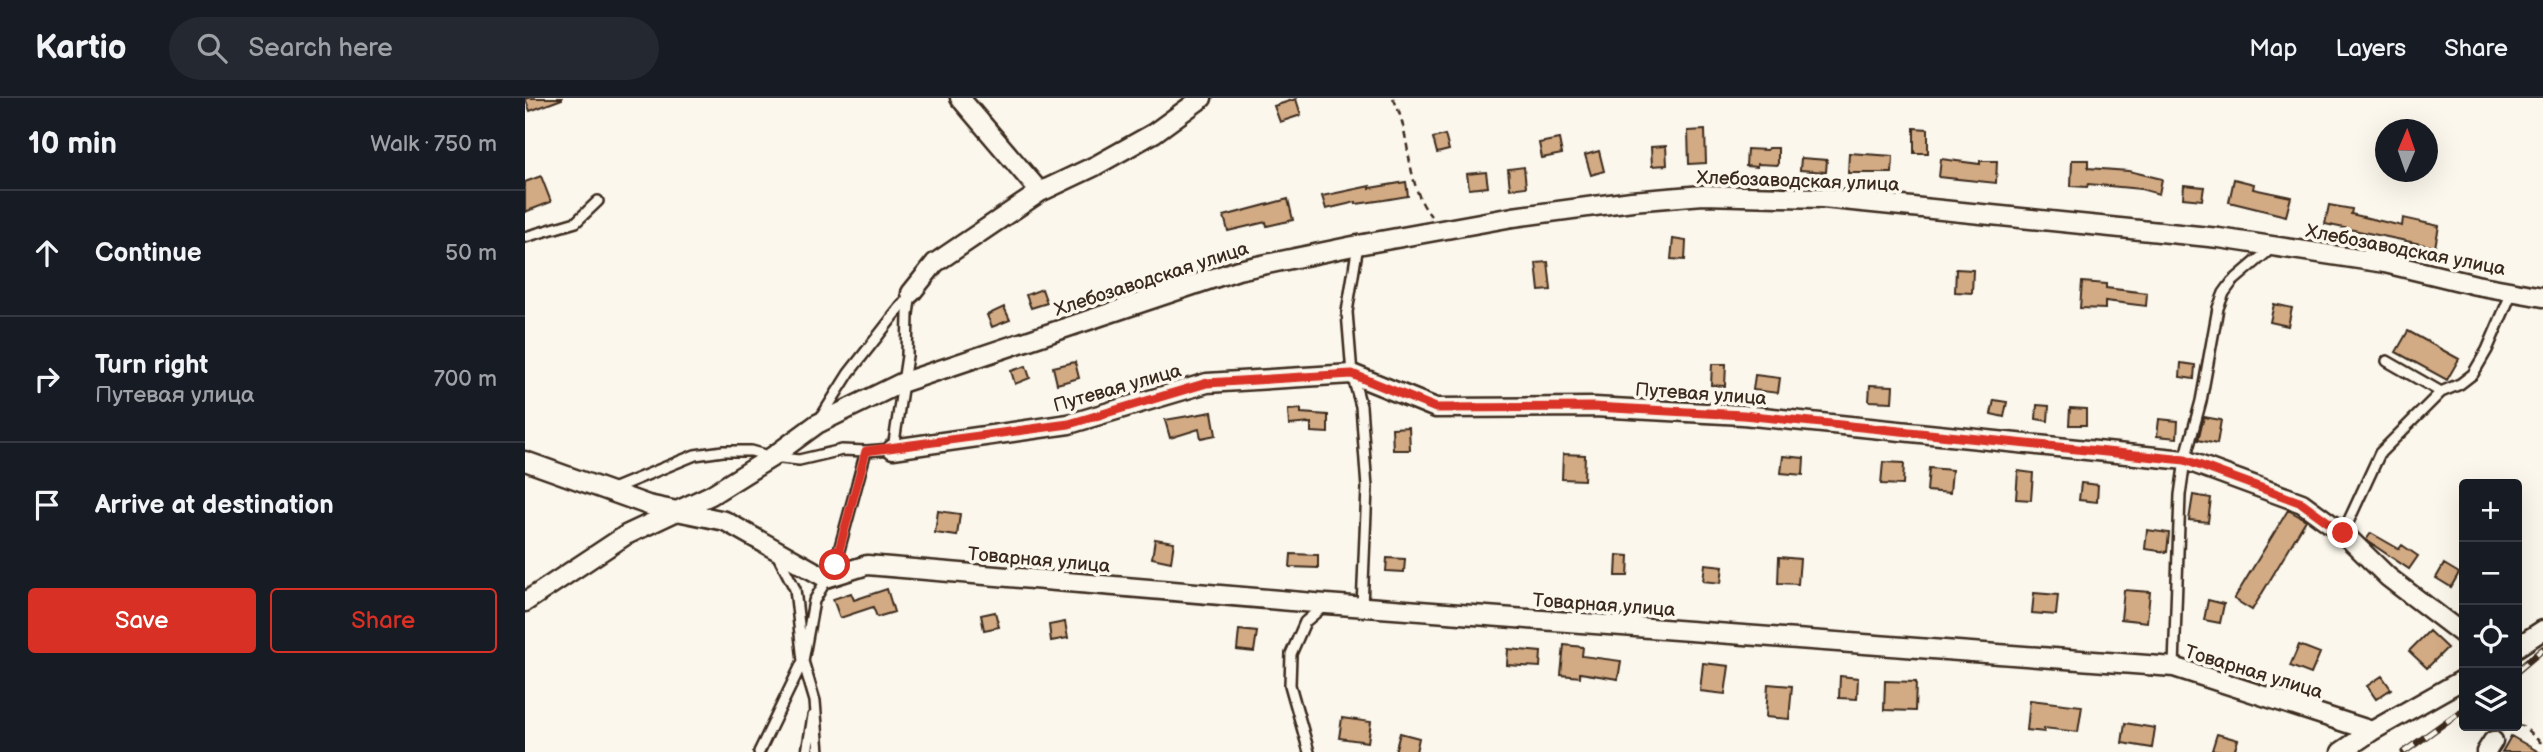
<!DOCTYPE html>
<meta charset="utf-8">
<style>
:root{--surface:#171b24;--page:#242831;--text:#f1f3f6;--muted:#9ea1a6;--line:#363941;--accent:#d93025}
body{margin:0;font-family:"Balsamiq Sans",sans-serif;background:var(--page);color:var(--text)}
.controls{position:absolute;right:21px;bottom:21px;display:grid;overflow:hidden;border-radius:7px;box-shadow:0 7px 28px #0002}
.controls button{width:63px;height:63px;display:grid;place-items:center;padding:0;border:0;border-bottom:2px solid var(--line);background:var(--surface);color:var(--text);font:35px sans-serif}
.compass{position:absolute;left:1850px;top:21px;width:63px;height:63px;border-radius:50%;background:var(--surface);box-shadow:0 7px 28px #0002;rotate:2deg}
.stop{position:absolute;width:21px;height:21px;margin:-16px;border:5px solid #d93025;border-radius:50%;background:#fff}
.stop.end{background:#d93025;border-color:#fff;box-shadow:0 2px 7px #0008}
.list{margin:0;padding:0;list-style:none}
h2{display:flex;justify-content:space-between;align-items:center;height:91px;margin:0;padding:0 28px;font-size:30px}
h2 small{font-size:23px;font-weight:400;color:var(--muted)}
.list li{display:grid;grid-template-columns:46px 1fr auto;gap:21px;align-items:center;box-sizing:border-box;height:126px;padding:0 28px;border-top:2px solid var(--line)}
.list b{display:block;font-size:26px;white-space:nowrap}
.list p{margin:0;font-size:23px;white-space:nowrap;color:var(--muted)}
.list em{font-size:23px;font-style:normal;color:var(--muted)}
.actions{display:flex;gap:14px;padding:21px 28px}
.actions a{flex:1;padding:16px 0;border:2px solid var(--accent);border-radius:7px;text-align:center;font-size:24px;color:var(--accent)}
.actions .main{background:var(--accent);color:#fff}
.icon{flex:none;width:38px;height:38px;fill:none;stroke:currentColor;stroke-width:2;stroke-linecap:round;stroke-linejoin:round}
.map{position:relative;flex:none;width:2018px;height:654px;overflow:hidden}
header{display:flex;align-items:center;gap:42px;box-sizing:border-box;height:98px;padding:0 35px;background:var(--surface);border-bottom:2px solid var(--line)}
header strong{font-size:33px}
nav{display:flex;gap:38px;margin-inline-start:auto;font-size:24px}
.search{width:490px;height:63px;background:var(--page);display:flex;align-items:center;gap:18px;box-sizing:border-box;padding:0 24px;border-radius:38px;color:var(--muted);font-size:26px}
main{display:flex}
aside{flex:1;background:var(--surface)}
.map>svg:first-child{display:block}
.building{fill:#d2aa83;stroke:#3b2a1e;stroke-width:2}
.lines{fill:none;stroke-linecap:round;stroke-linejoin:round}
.service-casing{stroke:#3b2a1e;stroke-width:14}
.minor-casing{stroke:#3b2a1e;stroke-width:23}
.path{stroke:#3b2a1e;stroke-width:2.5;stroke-dasharray:7 5;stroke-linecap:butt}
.service{stroke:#fbf7ec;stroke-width:9}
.minor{stroke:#fbf7ec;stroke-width:18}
.rail-casing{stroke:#3b2a1e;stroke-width:7}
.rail{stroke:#fbf7ec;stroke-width:4.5;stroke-dasharray:13;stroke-linecap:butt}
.route{stroke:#d93025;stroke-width:9}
.labels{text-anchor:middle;stroke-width:7;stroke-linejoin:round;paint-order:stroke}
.street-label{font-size:19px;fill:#3b2a1e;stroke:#fbf7ec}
</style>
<header>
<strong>Kartio</strong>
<div class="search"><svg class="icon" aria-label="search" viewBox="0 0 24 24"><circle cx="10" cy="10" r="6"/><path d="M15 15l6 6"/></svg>Search here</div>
<nav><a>Map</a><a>Layers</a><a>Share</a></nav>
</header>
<main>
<aside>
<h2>10 min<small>Walk · 750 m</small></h2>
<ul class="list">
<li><svg class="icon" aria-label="ahead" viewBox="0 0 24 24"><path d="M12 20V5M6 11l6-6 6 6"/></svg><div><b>Continue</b></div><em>50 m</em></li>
<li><svg class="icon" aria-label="right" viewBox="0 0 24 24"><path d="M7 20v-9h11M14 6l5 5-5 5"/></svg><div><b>Turn right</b><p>Путевая улица</p></div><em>700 m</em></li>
<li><svg class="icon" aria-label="arrive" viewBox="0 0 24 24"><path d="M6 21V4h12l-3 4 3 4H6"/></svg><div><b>Arrive at destination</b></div></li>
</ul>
<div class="actions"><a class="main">Save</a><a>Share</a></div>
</aside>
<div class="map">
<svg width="2018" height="654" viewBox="0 0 2018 654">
<rect width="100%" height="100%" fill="#fbf7ec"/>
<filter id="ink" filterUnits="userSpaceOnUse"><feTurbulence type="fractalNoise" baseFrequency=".0143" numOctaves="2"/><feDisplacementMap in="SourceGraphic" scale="14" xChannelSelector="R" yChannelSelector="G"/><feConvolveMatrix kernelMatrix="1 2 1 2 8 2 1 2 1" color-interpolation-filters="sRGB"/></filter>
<g filter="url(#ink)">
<path class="building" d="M0,0H37V1L5,13Z
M771,1L776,17L755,24L749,8Z
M1389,30L1403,31V55H1389Z
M1180,32L1181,65L1164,66L1163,33Z
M920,37L924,52L912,55L908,40Z
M1034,41L1037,56L1017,60L1014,45Z
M1141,48L1142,67L1127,68L1126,49Z
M1243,50H1253V67L1232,66V69L1221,68L1222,51L1242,52Z
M1074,53L1079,73L1066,77L1060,57Z
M1324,55L1368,58L1367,75H1323Z
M1276,60L1302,62L1301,74L1275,72Z
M1416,61L1455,66V63H1472L1471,85L1414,79Z
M1547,62H1563V70L1604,73L1637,81L1634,96L1616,91L1563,86L1562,89L1546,88Z
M999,69L1001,89L985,91L983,71Z
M961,74L963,89L944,91L942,76Z
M16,78L26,104L0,114V84Z
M1709,81L1729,86L1728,91L1766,99L1761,118L1704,104Z
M881,84L883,98L859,102L831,106V104L801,111L797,98L845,88V90Z
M1659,87L1679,89L1677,102L1658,100Z
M763,101L768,122L742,128L741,124L703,133L699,118Z
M1804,107L1827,111L1826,116L1877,128L1878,120L1914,128L1910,149L1800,126Z
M1148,141L1161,143L1160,162L1146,161Z
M1023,164L1026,192L1014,193L1011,165Z
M1431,171L1448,172L1447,195L1430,194Z
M1557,184L1581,186V190L1622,195L1621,208L1580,203V211L1555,210Z
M517,191L522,205L506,210L501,197Z
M1749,206L1767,210L1763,228L1745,224Z
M479,209L485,222L467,229L462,217Z
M1883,233L1934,261L1922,282L1871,254Z
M550,264L554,280L532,286L528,269Z
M1656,265L1670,267L1669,281L1655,279Z
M1187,266H1201L1200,288L1186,287Z
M501,268L505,280L490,286L486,273Z
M1230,277L1255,280L1253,295L1228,292Z
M1345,287L1368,288L1367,304L1344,303Z
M1469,302L1482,304L1479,319L1466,316Z
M1512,307L1524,308L1523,323L1511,321Z
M1545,310L1561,311V327H1544Z
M776,311V315L803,317V335L786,334V325L764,327L763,312Z
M687,314L691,337L676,340L674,331L645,340L640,322Z
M1679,319L1696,322L1692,346L1673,342Z
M1634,321L1653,323L1652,340L1632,338Z
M884,329L885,352H868L867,330Z
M1038,356L1060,357L1059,382L1037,381Z
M1258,358L1279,360L1278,377L1256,375Z
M1358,364L1379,365L1378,387L1356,386Z
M1404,370L1427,372L1425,395L1402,393Z
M1493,373L1508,375L1506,402L1491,401Z
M1556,385L1573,387L1572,404L1554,402Z
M1668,397L1686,400L1683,424L1664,422Z
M1763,412L1781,422L1727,512L1709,501Z
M413,413L435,416L432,438L410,435Z
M1622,432L1644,435L1642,454L1620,451Z
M1846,435L1874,451L1877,447L1893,458L1884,471L1841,442Z
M630,441L649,444L646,464L627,460Z
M766,456L793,457V470L765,469Z
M1092,457L1104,458L1103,478H1091Z
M1254,459L1275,461L1273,486L1253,485Z
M862,460L880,461L879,474L861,473Z
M1180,466L1198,468L1196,485L1178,483Z
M1919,466L1934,475L1926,489L1911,480Z
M362,491L369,514L352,519L348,509L315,520L308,501L326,495L329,502Z
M1599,492L1625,494L1622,524L1596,521Z
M1509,495L1533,497L1531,517L1507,515Z
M1683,502L1699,506L1695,525L1679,522Z
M470,514L474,529L459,532L456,517Z
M540,524L543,540L526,543L524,527Z
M714,532L732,534L729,554L712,552Z
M1904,533L1922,550L1902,570L1884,553Z
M1039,547L1058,549L1057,558L1096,563L1093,581L1055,575V579L1036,577Z
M1774,547L1795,555L1786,576L1765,568Z
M983,551L1016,554L1015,569L982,567Z
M1178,565L1204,568L1200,596L1175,593Z
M1315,578L1333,580L1332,601L1314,600Z
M1857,578L1866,591L1851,601L1842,588Z
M1360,583L1391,584L1390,613L1359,612Z
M1243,586L1267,588L1264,621L1241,619Z
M1505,602L1557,608L1553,634L1519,630V634L1502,632Z
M817,620L846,624L843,644L814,640Z
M1600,625L1630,630L1627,650L1597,645Z
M875,635L894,640L891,654H870Z
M1692,636L1713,642L1709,654L1687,652Z
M1986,638L2014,654H1977Z"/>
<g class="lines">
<defs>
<path id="service" d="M0,139L51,124L73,103
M833,147L822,214L827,276L836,308L842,390L837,509
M1862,263L1916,294
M295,321L324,275L385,197
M85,392L170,357L198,353H226L247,359L274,362L317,352L341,353L368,351L382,258L383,216L386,195
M1818,435L1855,355L1916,294L1935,286L1948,276L1962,252L1987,194
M1649,569L1655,397L1660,362L1676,303L1693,210L1699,195L1707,184L1748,149
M234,654L278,563L270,491L252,456
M282,654L288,618
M294,654L290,603L278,563L289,503L310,467L341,353
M784,654L765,587L766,556L780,524L800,507"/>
<path id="minor" d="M435,0L515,94
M386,195L410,165L515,94L570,68L629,35L677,0
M368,351L544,326L682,285L827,276L911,310L1069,309L1218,317L1660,362L1777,405L1818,435L1863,479L1939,537
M0,363L123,407L200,423L301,480L342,467L801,506L1649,569L1847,633
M0,504L101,437L186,397L247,359L292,326L376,285L713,172L833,147L988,119L1107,103L1178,97L1298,100L1694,140L1860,165L1951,187L2018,199
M1992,549L2018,532
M1816,654L1847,633L1939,581
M1961,654L1968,643"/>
</defs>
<use href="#service" class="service-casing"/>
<use href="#minor" class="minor-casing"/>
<path class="path" d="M868,0C887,36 880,88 906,118
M1992,627L1998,628L2015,644H2018
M1977,633L1987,628"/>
<use href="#service" class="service"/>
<use href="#minor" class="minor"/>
<defs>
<path id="rail" d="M1992,573L2018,551
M1879,654L1939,611"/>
</defs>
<use href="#rail" class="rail-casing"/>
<use href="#rail" class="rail"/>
</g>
</g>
<g class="lines" filter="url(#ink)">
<path class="route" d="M310,467L341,353L544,326L682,285L827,276L911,310L1069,309L1218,317L1660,362L1777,405L1818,435"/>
</g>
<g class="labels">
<g class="street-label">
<text transform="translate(1273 82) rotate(2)" y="7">Хлебозаводская улица</text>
<text transform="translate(1881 151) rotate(11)" y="7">Хлебозаводская улица</text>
<text transform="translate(626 180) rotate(-18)" y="7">Хлебозаводская улица</text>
<text transform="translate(592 289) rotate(-16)" y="7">Путевая улица</text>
<text transform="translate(1176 295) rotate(4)" y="7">Путевая улица</text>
<text transform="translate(514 461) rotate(5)" y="7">Товарная улица</text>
<text transform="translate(1079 506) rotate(4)" y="7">Товарная улица</text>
<text transform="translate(1729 573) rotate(17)" y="7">Товарная улица</text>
</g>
</g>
</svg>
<div class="controls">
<button>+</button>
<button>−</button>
<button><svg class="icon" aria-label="locate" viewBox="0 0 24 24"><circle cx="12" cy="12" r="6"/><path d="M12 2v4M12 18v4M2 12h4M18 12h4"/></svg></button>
<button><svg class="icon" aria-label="layers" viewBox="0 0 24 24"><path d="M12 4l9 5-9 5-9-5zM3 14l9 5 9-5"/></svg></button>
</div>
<svg class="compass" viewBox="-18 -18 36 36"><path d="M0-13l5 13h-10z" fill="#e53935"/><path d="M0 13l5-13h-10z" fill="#9ea1a6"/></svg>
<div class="stop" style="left:310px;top:467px"></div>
<div class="stop end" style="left:1818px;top:435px"></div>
</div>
</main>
